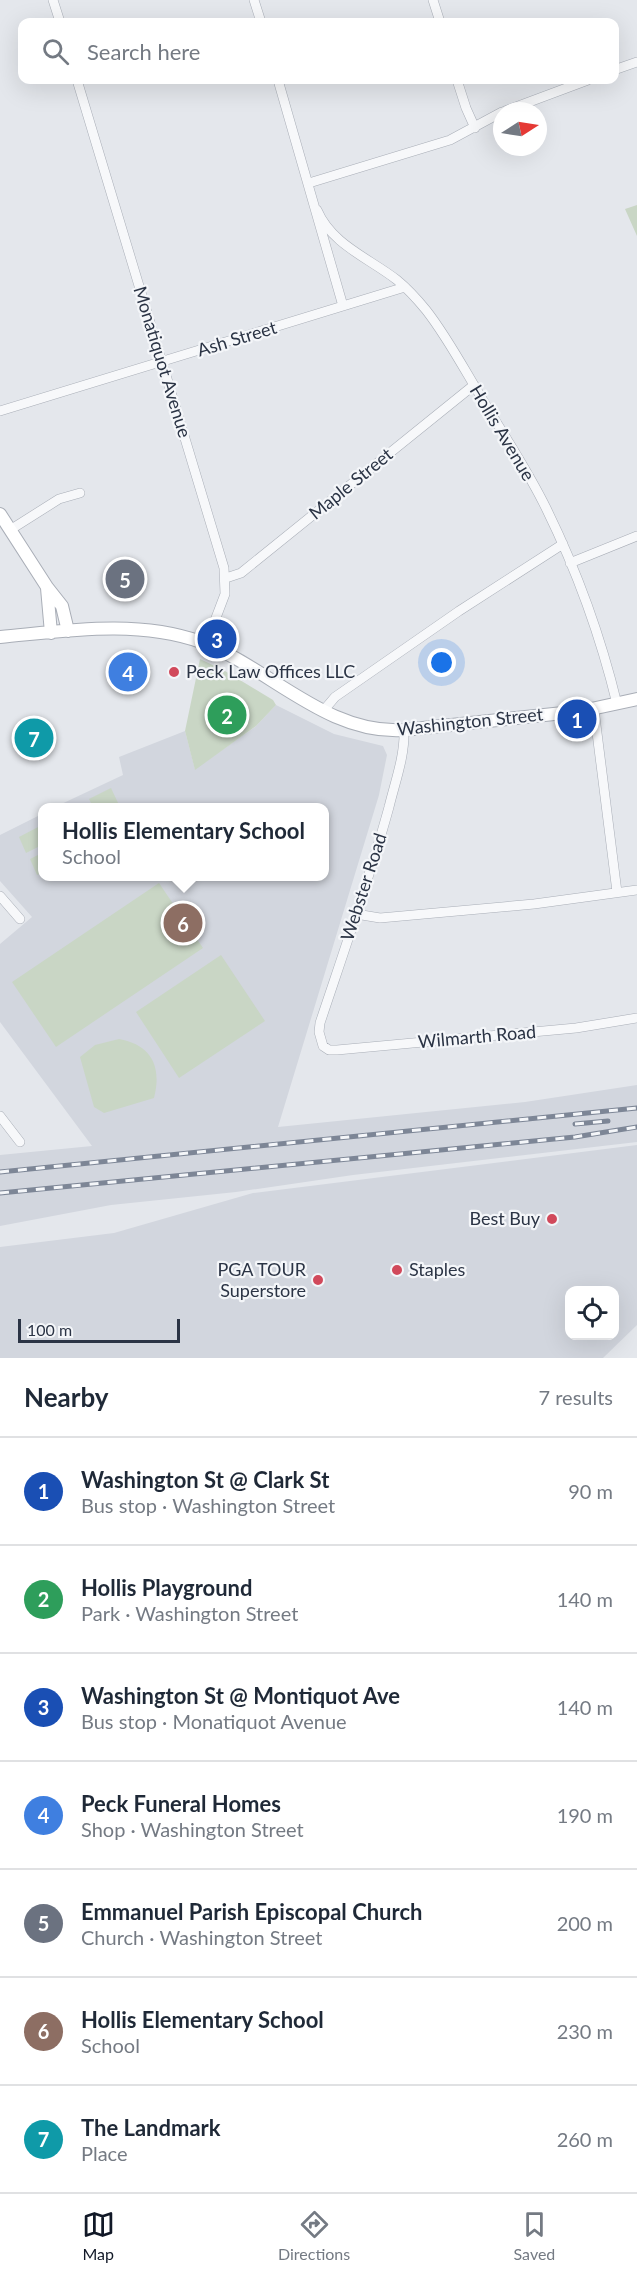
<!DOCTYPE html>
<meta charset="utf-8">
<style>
:root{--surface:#fff;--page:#f2f2f3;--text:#1f2937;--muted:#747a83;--line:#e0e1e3;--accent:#111827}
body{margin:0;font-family:Lato,sans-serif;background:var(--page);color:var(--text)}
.controls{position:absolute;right:18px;bottom:18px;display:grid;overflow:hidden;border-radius:12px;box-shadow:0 6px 24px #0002}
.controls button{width:54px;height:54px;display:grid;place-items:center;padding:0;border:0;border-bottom:2px solid var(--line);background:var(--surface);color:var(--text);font:30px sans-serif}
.compass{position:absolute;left:493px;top:102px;width:54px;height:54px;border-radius:50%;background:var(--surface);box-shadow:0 6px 24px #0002;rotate:78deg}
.scale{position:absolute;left:18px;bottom:15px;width:162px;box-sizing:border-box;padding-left:6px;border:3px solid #2b3445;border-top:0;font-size:16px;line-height:21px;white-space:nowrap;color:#2b3445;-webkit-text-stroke:4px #f4f6f9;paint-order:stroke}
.you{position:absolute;left:442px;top:663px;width:21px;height:21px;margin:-15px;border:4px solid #fff;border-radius:50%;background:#1a73e8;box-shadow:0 0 0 9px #1a73e833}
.badge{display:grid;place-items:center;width:39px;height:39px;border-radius:50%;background:var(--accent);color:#fff;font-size:20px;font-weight:700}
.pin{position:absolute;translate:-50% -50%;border:3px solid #fff;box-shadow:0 2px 6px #0006}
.popup{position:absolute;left:38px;top:803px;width:291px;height:78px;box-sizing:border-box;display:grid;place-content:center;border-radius:12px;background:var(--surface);filter:drop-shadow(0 2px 4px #0005);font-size:20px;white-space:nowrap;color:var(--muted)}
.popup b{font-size:22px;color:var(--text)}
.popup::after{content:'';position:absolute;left:50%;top:100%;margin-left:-12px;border:12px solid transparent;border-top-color:var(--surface)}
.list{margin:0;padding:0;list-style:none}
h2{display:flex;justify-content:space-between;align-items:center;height:78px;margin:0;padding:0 24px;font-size:26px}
h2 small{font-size:20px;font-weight:400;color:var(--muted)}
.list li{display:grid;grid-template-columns:39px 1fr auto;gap:18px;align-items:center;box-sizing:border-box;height:108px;padding:0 24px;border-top:2px solid var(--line)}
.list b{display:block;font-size:22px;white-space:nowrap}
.list p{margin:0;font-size:20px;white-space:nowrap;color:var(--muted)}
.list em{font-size:20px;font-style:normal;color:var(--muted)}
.icon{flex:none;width:33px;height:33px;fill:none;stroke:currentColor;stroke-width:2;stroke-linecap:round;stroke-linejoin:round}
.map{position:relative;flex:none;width:637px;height:1358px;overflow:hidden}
.search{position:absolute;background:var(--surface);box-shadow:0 6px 24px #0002;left:18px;right:18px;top:18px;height:66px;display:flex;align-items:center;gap:15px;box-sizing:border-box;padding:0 21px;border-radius:12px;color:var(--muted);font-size:22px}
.sheet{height:834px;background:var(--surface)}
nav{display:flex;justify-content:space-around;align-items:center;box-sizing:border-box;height:84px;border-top:2px solid var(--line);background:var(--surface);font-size:16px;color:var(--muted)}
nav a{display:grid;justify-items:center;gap:3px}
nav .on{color:var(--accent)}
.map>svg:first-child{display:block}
.built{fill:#d2d6de;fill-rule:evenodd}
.green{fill:#c9d6c5}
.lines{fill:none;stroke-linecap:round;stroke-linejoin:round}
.street-casing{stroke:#a9aeb7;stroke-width:10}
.secondary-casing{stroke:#a9aeb7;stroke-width:14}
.street{stroke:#f7f8fa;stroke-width:9}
.secondary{stroke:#fff;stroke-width:12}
.rail-casing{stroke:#7d8696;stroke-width:5}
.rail{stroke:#f4f6f9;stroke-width:3;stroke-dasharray:9;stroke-linecap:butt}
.poi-dot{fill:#d1495b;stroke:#f4f6f9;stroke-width:2}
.labels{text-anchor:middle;stroke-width:4.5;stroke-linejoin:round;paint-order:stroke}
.street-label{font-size:18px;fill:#2b3445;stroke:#f4f6f9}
.poi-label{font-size:18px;fill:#2b3445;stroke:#f4f6f9;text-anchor:start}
</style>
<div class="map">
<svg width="637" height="1358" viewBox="0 0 637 1358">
<rect width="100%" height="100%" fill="#e4e7ec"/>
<path class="built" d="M276,705L334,734L383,746L387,755L379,795L278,1127L525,1102L637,1085V1142L353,1175L236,1192L111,1205L0,1226V1155L92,1146L0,1022V944L32,917L0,881V835L42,814V876H324V808L55,807L123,775L119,757L185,731L195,769L255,727Z
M637,1145V1325L603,1358H0V1247L114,1233L253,1193ZM570,1290H614V1336H570Z"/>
<path class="green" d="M637,205V236L625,209Z
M200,659L225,671L273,700L276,705L256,726L195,770L185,731Z
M111,788L120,807H93L89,799Z
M42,825V845L26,853L19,837Z
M42,853V873L37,875L30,859Z
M159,883L203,948L56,1047L12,982Z
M221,955L265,1021L179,1078L136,1012Z
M119,1039C152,1045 162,1067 154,1098L104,1113L94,1107L80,1057L95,1045Z"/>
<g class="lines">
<defs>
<path id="street" d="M53,0L60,22
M254,0L261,22
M433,0L440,22
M614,70L637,62
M77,80L224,568L225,594L206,644
M278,80L343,306
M457,80L466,108L475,128
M505,111L588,80
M309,183L450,140L502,112
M317,210C332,245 369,258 397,280C408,289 417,299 426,310C448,338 465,371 484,402C505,437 528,471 546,508C576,569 601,638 617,704
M0,411L405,287
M10,530L59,499L80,493
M570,563L637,536
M226,578L241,573L474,385
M594,709L617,892
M324,710L335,697L459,611L563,544
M404,730C405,756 395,782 389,807C369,880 344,951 320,1023L319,1032L323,1046L329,1050H337L576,1028L637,1018
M0,896L20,919
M356,914L380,918L534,904L637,890
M0,1116L20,1142"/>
<path id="secondary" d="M0,514L47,587L62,606L68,631
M47,588L51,633
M0,637C65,631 137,619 201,642C269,667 326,735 404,730L582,711L637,699"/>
</defs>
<use href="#street" class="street-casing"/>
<use href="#secondary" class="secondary-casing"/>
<use href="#street" class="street"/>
<use href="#secondary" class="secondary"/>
<defs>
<path id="rail" d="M575,1124L608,1121
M0,1172L637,1108
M0,1193L575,1137L637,1127"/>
</defs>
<use href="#rail" class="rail-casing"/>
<use href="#rail" class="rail"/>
</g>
<g class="poi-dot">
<circle cx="174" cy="672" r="6"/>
<circle cx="552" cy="1219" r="6"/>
<circle cx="397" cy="1270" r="6"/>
<circle cx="318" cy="1280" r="6"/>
</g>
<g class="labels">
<g class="street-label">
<text transform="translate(237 339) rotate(-17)" y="6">Ash Street</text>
<text transform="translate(162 362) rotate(73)" y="6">Monatiquot Avenue</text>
<text transform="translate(502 433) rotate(59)" y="6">Hollis Avenue</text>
<text transform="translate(351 484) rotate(-39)" y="6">Maple Street</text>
<text transform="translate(470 722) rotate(-6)" y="6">Washington Street</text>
<text transform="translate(364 887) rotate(-72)" y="6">Webster Road</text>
<text transform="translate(477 1037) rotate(-5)" y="6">Wilmarth Road</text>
</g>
<g class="poi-label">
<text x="186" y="678">Peck Law Offices LLC</text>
<text x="540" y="1225" text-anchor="end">Best Buy</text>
<text x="306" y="1276" text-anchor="end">PGA TOUR<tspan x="306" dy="21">Superstore</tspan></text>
<text x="409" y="1276">Staples</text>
</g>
</g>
</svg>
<div class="controls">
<button><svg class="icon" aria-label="locate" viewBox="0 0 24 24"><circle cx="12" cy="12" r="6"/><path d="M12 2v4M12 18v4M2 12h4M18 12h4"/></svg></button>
</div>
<svg class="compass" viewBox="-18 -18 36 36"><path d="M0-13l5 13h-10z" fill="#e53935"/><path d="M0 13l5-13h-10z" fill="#747a83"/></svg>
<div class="scale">100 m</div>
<div class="you"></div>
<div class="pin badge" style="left:577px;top:719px;background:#1a4fb4">1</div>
<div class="pin badge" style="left:227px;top:715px;background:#2e9e5b">2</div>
<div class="pin badge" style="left:217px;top:639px;background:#1a4fb4">3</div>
<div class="pin badge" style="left:128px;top:672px;background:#3f7fe0">4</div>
<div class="pin badge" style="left:125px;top:579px;background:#6b7280">5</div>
<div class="pin badge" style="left:183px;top:923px;background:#8d6e63">6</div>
<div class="popup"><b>Hollis Elementary School</b>School</div>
<div class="pin badge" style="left:34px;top:738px;background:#0f9aa8">7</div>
<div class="search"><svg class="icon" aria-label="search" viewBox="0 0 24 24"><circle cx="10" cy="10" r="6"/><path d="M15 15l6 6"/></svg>Search here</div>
</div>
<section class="sheet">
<h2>Nearby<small>7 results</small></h2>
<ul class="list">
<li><span class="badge" style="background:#1a4fb4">1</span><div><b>Washington St @ Clark St</b><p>Bus stop · Washington Street</p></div><em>90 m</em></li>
<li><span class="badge" style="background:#2e9e5b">2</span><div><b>Hollis Playground</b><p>Park · Washington Street</p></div><em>140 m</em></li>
<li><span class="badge" style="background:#1a4fb4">3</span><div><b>Washington St @ Montiquot Ave</b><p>Bus stop · Monatiquot Avenue</p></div><em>140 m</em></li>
<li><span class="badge" style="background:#3f7fe0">4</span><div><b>Peck Funeral Homes</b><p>Shop · Washington Street</p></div><em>190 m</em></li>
<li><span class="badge" style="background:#6b7280">5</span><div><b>Emmanuel Parish Episcopal Church</b><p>Church · Washington Street</p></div><em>200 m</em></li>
<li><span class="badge" style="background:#8d6e63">6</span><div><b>Hollis Elementary School</b><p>School</p></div><em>230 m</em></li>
<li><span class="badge" style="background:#0f9aa8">7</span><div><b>The Landmark</b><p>Place</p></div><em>260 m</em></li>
</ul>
</section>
<nav>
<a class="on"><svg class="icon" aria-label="map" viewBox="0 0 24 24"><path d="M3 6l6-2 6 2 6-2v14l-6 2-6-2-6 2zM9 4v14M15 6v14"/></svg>Map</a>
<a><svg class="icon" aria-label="directions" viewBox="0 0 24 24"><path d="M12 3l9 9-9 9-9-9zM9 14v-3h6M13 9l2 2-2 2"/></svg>Directions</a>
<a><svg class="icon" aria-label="saved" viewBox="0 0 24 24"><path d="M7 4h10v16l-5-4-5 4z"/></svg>Saved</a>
</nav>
